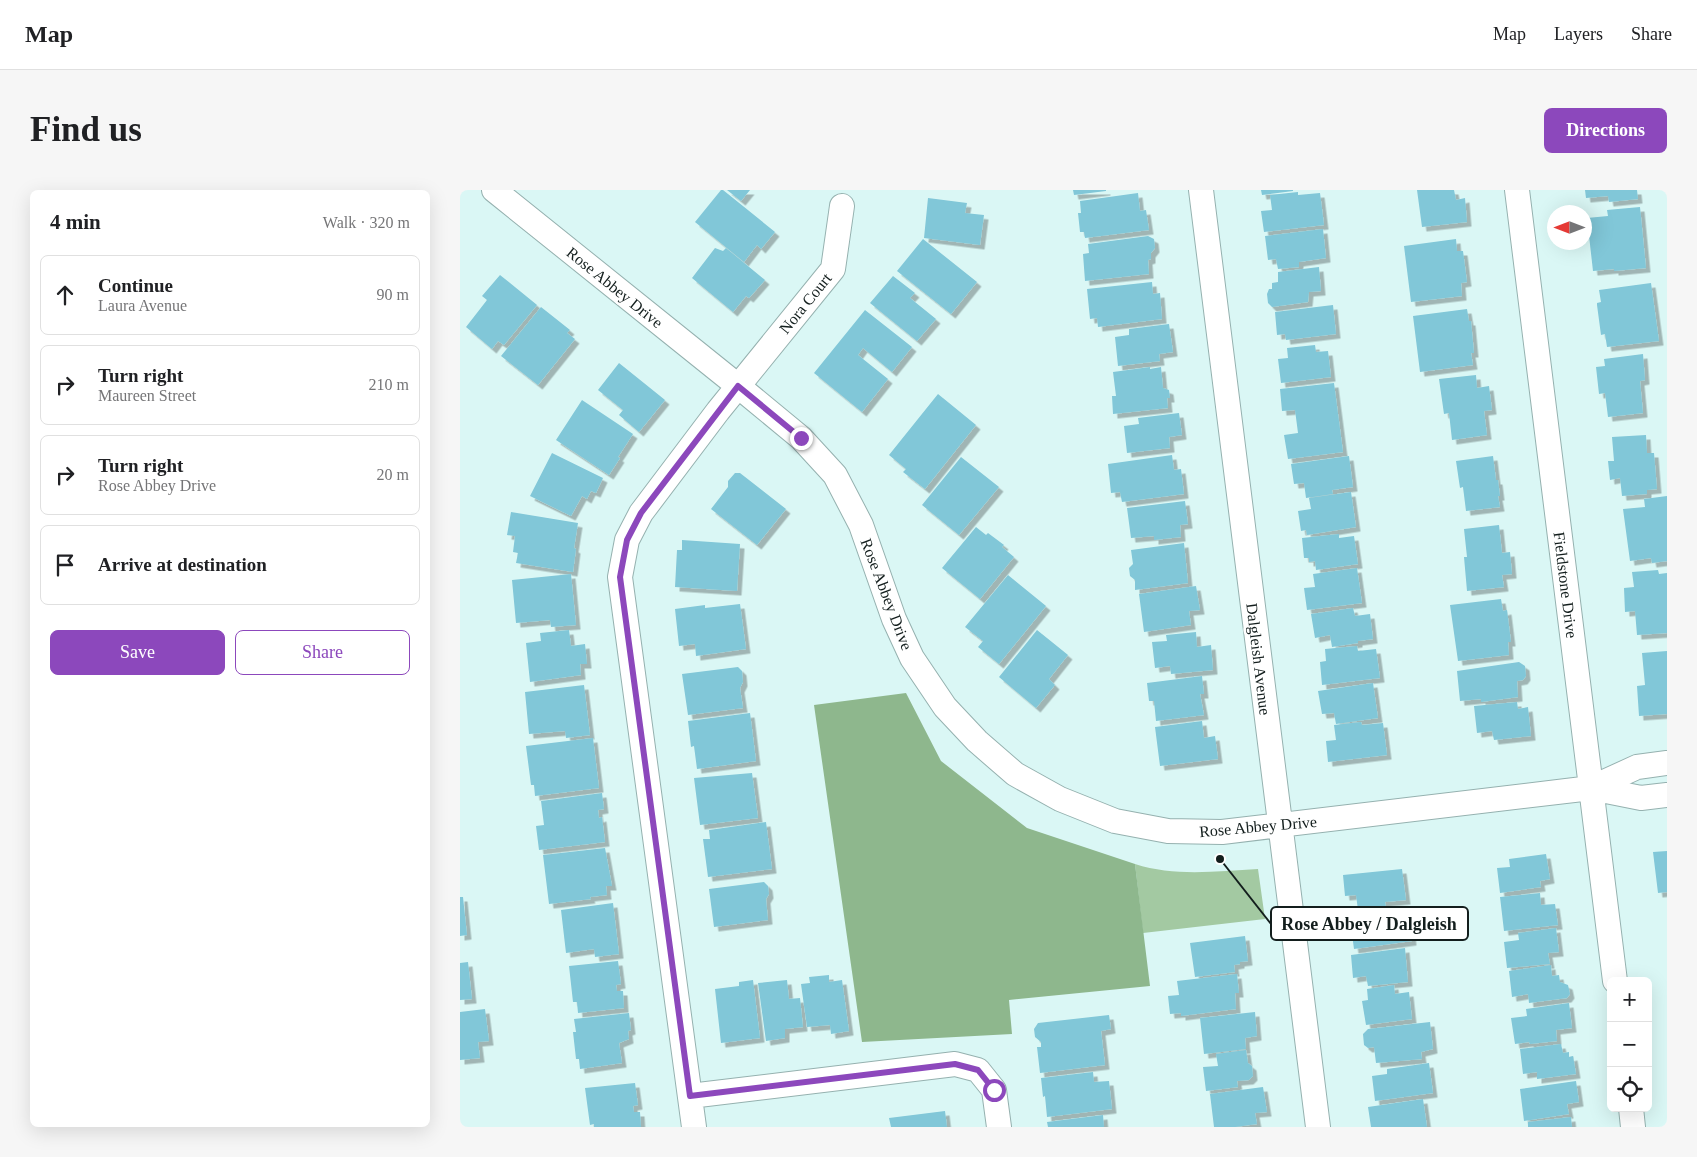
<!DOCTYPE html>
<meta charset="utf-8">
<style>
:root{--surface:#fff;--page:#f6f6f6;--text:#202124;--muted:#757577;--line:#e0e0e0;--accent:#8c48bc}
body{margin:0;font-family:Georgia,serif;background:var(--page);color:var(--text)}
.controls{position:absolute;right:15px;bottom:15px;display:grid;overflow:hidden;border-radius:8px;box-shadow:0 5px 20px #0002}
.controls button{width:45px;height:45px;display:grid;place-items:center;padding:0;border:0;border-bottom:1px solid var(--line);background:var(--surface);color:var(--text);font:25px sans-serif}
.compass{position:absolute;left:1087px;top:15px;width:45px;height:45px;border-radius:50%;background:var(--surface);box-shadow:0 5px 20px #0002;rotate:270deg}
.stop{position:absolute;width:15px;height:15px;margin:-11px;border:4px solid #8c48bc;border-radius:50%;background:#fff}
.stop.end{background:#8c48bc;border-color:#fff;box-shadow:0 1px 5px #0008}
.list{margin:0;padding:0;list-style:none}
h2{display:flex;justify-content:space-between;align-items:center;height:65px;margin:0;padding:0 20px;font-size:21px}
h2 small{font-size:16px;font-weight:400;color:var(--muted)}
.list li{display:grid;grid-template-columns:32px 1fr auto;gap:15px;align-items:center;box-sizing:border-box;height:80px;margin:0 10px 10px;padding:0 10px;border:1px solid var(--line);border-radius:8px}
.list b{display:block;font-size:19px;white-space:nowrap}
.list p{margin:0;font-size:16px;white-space:nowrap;color:var(--muted)}
.list em{font-size:16px;font-style:normal;color:var(--muted)}
.actions{display:flex;gap:10px;padding:15px 20px}
.actions a{flex:1;padding:11px 0;border:1px solid var(--accent);border-radius:8px;text-align:center;font-size:18px;color:var(--accent)}
.actions .main{background:var(--accent);color:#fff}
.icon{flex:none;width:28px;height:28px;fill:none;stroke:currentColor;stroke-width:2;stroke-linecap:round;stroke-linejoin:round}
.map{position:relative;flex:none;width:1207px;height:937px;overflow:hidden;border-radius:8px}
header{display:flex;align-items:center;gap:30px;box-sizing:border-box;height:70px;padding:0 25px;background:var(--surface);border-bottom:1px solid var(--line)}
header strong{font-size:24px}
nav{display:flex;gap:28px;margin-inline-start:auto;font-size:18px}
.intro{display:flex;align-items:center;justify-content:space-between;box-sizing:border-box;height:120px;padding:0 30px}
h1{margin:0;font-size:35px}
.button{padding:12px 22px;border-radius:8px;background:var(--accent);color:#fff;font-size:18px;font-weight:700}
main{display:flex;gap:30px;padding:0 30px}
aside{flex:1;background:var(--surface);border-radius:8px;box-shadow:0 5px 20px #0002}
.map>svg:first-child{display:block}
.green{fill:#a3c9a2}
.forest{fill:#8eb78d}
.building{fill:#81c7d8;filter:url(#shadow)}
.lines{fill:none;stroke-linecap:round;stroke-linejoin:round}
.minor-casing{stroke:#95b1af;stroke-width:26}
.minor{stroke:#fff;stroke-width:24}
.route{stroke:#8c48bc;stroke-width:6}
.labels{text-anchor:middle;stroke-width:5;stroke-linejoin:round;paint-order:stroke}
.street-label{font-size:16px;fill:#131e1d;stroke:#fff}
.leader{fill:none;stroke:#131e1d;stroke-width:2}
.callout-dot{fill:#131e1d;stroke:#fff;stroke-width:2}
.callout{fill:#fff;stroke:#131e1d;stroke-width:2}
.callout-label{font-size:18px;text-anchor:middle;font-weight:bold;fill:#131e1d}
</style>
<header>
<strong>Map</strong>
<nav><a>Map</a><a>Layers</a><a>Share</a></nav>
</header>
<div class="intro"><h1>Find us</h1><a class="button">Directions</a></div>
<main>
<aside>
<h2>4 min<small>Walk · 320 m</small></h2>
<ul class="list">
<li><svg class="icon" aria-label="ahead" viewBox="0 0 24 24"><path d="M12 20V5M6 11l6-6 6 6"/></svg><div><b>Continue</b><p>Laura Avenue</p></div><em>90 m</em></li>
<li><svg class="icon" aria-label="right" viewBox="0 0 24 24"><path d="M7 20v-9h11M14 6l5 5-5 5"/></svg><div><b>Turn right</b><p>Maureen Street</p></div><em>210 m</em></li>
<li><svg class="icon" aria-label="right" viewBox="0 0 24 24"><path d="M7 20v-9h11M14 6l5 5-5 5"/></svg><div><b>Turn right</b><p>Rose Abbey Drive</p></div><em>20 m</em></li>
<li><svg class="icon" aria-label="arrive" viewBox="0 0 24 24"><path d="M6 21V4h12l-3 4 3 4H6"/></svg><div><b>Arrive at destination</b></div></li>
</ul>
<div class="actions"><a class="main">Save</a><a>Share</a></div>
</aside>
<div class="map">
<svg width="1207" height="937" viewBox="0 0 1207 937">
<defs>
<filter id="shadow"><feDropShadow dx="4.5" dy="4.5" stdDeviation="0" flood-color="#0004"/></filter>
</defs>
<rect width="100%" height="100%" fill="#daf7f5"/>
<path class="green" d="M675,674C715,687 758,681 798,679L805,729L683,743Z"/>
<path class="forest" d="M446,503L481,571L567,638L675,674L690,796L549,810L552,844L402,852L354,515Z"/>
<path class="building" d="M261,0H263L315,42L301,59L297,55L284,72L235,32Z
M267,0H290L281,11Z
M613,0H646V1L614,5Z
M801,0H833V1L802,5Z
M957,0H994L996,10L1005,8L1007,32L962,37Z
M1125,0H1177L1178,9L1149,12L1148,6L1126,8Z
M838,2V5L860,3L864,35L804,42L801,21L812,20L810,5Z
M678,3L680,21L686,20L689,40L625,48L624,42H620L618,23H621L620,11Z
M468,8L507,13L505,23L524,25L520,55L464,48Z
M1180,17L1186,78L1154,81V79L1133,81L1127,28L1148,26L1147,20Z
M863,39L866,68L839,72V77L818,79L816,69L808,70L805,46Z
M688,46L694,49L695,58L691,63V69L688,70L689,84L625,91L623,64L629,63L628,54Z
M463,49L517,92L491,124L437,81Z
M996,49L997,61H1003L1007,92L1001,93L1002,106L951,112L944,56Z
M255,58L263,61L266,58L305,90L289,108L286,106L273,122L232,88Z
M859,77L861,101L849,102L848,112L812,117L808,113L807,104L809,99H812V93L818,92V82Z
M40,85L77,115L44,155L38,151L32,159L6,137L27,110L22,106Z
M433,86L455,103L450,108L476,129L457,151L410,113Z
M692,92L693,104L700,103L702,129L638,137L637,128L630,129L627,99Z
M1191,93L1199,151L1147,157L1145,144L1141,145L1137,115V113L1141,112L1139,100Z
M873,115L876,144L826,150L825,144L817,145L815,122Z
M81,117L110,140L107,143L115,149L78,195L41,166Z
M1007,119L1009,131H1011L1014,163H1011L1013,175L960,182L953,126Z
M405,120L452,157L432,182L403,158L398,165L428,189L402,222L354,183Z
M709,134L713,162L699,164L700,171L658,176L655,147L669,145V139Z
M855,155L856,162L868,161L871,187L821,193L818,169L828,168L827,158Z
M1183,164L1185,190L1180,191L1183,223L1148,227L1145,203L1139,204L1136,177L1145,176L1144,169Z
M159,173L205,210L179,242L159,225L163,220L138,200Z
M690,177V179L701,177L703,198L709,200L710,208H707L708,218L653,224L652,206H656L653,182Z
M1016,185L1017,198L1029,196L1032,220L1024,221L1027,245L992,250L989,223L984,224L979,189Z
M874,193L883,262L828,269L824,245L838,243L835,220L822,221L820,199Z
M478,204L516,235L465,299L443,282L446,279L429,265Z
M122,210L173,244L158,267L160,268L149,285L96,250Z
M719,223L722,245L709,247L710,258L667,263L664,236L679,234L678,228Z
M1186,245L1187,263H1194L1197,299L1187,300V304L1162,306L1160,288L1150,290L1148,271H1154L1152,247Z
M92,263L143,288L136,303L131,301L127,309L122,306L111,326L70,306Z
M712,265L714,280L721,279L724,304L662,312L660,302L651,303L648,274Z
M889,266L893,297L872,300L873,304L846,308L844,293L834,294L831,274Z
M1033,266L1036,290H1038L1040,306H1038L1040,317L1006,321L1003,297L1000,298L996,271Z
M501,267L539,297L499,345L462,315Z
M275,283H280L326,319L297,355L251,319L268,297V291Z
M891,302L896,337L847,345L846,340L841,341L838,321L851,319L849,308Z
M1207,306V371L1192,373L1191,368L1170,371L1163,319L1185,317L1184,309Z
M725,311L728,334L720,335L721,347L694,350V346L671,348L667,318Z
M51,322L118,333L114,358L116,359L113,382L56,373L58,363L53,362L55,346L47,345Z
M1039,335L1042,363L1050,362L1052,384L1042,385L1044,397L1007,401L1004,367H1007L1004,339Z
M516,337L526,345L528,343L544,355L542,357L554,367L520,409L482,378Z
M879,344V348L894,346L898,374L856,380L855,371L849,372V368H844L842,348Z
M222,350L280,354L277,401L215,397L217,360H222Z
M724,353L728,393L675,400V390L670,386L669,378L673,374L671,360Z
M897,378L902,413L847,420L844,398L855,397L853,384Z
M1198,380L1199,384L1207,383V443L1177,445L1175,421L1165,422L1164,398L1174,397L1172,382Z
M111,384L116,435L91,437L90,430L56,433L52,390Z
M548,385L586,416L539,474L518,457L523,451L505,437Z
M736,396L740,420L729,421L731,435L684,442L679,404Z
M1041,409L1043,421L1047,420L1051,452H1048L1049,465L998,471L990,415Z
M280,414L286,459L236,466L235,454L219,456L215,419L245,415V418Z
M893,418L895,426L910,424L913,449L898,451V453L872,457L870,445L855,448L851,424Z
M109,440L111,456L125,454L127,474H120L121,485L70,492L66,453L81,451L80,443Z
M577,440L608,465L589,489L595,495L576,518L539,487Z
M736,442L737,457L751,455L753,480L711,484L710,476L695,478L692,452L707,451L706,445Z
M897,456L898,461L916,459L920,488L862,495L860,472L866,471L865,459Z
M1207,461V524L1179,526L1177,496L1185,495L1182,463Z
M1059,472L1065,476L1066,486L1063,490L1057,491L1058,507L1021,512V509L1000,511L997,481Z
M278,477L282,481L283,492L280,498L283,518L228,525L222,484Z
M742,486L744,504H740L744,525L696,531L694,511H689L687,493Z
M913,493L918,528L876,534L874,523L862,524L858,501Z
M124,495L130,545L106,548L105,541L69,544L65,502Z
M1057,512L1058,519L1068,517L1071,546L1034,550L1032,541L1017,543L1014,516Z
M290,523L296,571L237,579L234,556L231,557L228,531Z
M742,531L744,548L755,546L758,569L700,576L695,537Z
M901,532L902,535L923,533L927,565L868,572L866,551L876,550L874,535Z
M133,548L139,598L75,606L74,595H71L66,556Z
M292,583L298,628L240,635L234,588Z
M142,603L144,619L138,620L139,628L142,627L145,652L79,660L76,636L84,635L81,611Z
M306,632L312,679L248,687L243,649H250L249,640Z
M145,658L152,696H146L147,705L130,707L131,709L89,714L83,665Z
M1207,661V702L1198,703L1193,662Z
M1086,664L1090,689L1080,691L1081,697L1040,703L1037,678L1050,677L1049,669Z
M942,679L946,710L925,712L926,717L898,720L896,705L885,706L883,685Z
M304,692L308,696L309,704L306,709L308,730L254,737L249,699Z
M1080,703L1081,715L1095,714L1098,735L1044,741L1040,707Z
M0,707H3L7,745L0,746Z
M153,713L159,764L135,767L134,759L106,763L101,720Z
M915,720L916,725L949,722L952,751L894,759L891,737L898,736L897,723Z
M1096,738L1099,762L1088,763L1090,774L1047,778L1044,752L1059,750L1058,743Z
M785,746L788,771L780,772V774L774,775L775,782L735,787L730,753Z
M945,758L948,792L908,796L906,786L893,788L891,765Z
M158,771L161,794L156,795L157,801H163L164,818L118,823L117,812H113L109,776Z
M8,772L12,809L0,810V773Z
M1091,775L1092,786L1099,785L1100,792L1108,795L1110,804L1107,808L1069,813L1068,804L1052,807L1049,781Z
M777,784L779,803H775L776,819L721,826V823L710,824L708,806L719,805L717,791Z
M369,785V792L382,790L389,841L371,844L370,835L347,837L341,794L350,793L349,787Z
M293,790L300,848L261,853L255,799L279,796V792Z
M327,790L329,809L340,808L343,837L325,839V848L306,851L298,793Z
M934,795L935,804L949,802L952,829L906,835L902,811L908,810L907,799Z
M1109,813L1112,838L1096,840L1097,851L1070,854L1069,852L1055,854L1051,828L1067,826L1066,819Z
M25,819L29,851L18,852L20,868L0,870V822Z
M795,822L797,846L785,848L786,859L744,864L740,828Z
M169,823L171,840L168,841L169,849L159,853L162,873L120,879L119,869H116L113,842H116L114,829Z
M649,825L651,839L641,841L645,875L580,883L577,857H581V852L575,847L574,839L578,833Z
M970,832L973,859L961,862L962,869L916,873L914,857L908,858L904,855L903,844L908,839Z
M1101,854L1103,863L1109,862V867L1113,866L1116,884L1077,889V882L1063,884L1060,859Z
M786,860L788,873L792,876L793,886L789,890L777,891L778,897L746,901L743,877L758,876L756,864Z
M969,873L973,903L915,911L912,886L927,884V879Z
M633,882L634,892L649,891L652,919L587,927L585,906L583,907L581,888Z
M1116,891L1119,912L1107,914L1109,924L1064,931L1060,899Z
M175,893L178,915L173,916L174,922H180L181,937H134V934L130,935L125,898Z
M803,897L807,922L795,923L797,934L775,937H754L750,904Z
M963,909L967,937H911L908,917Z
M485,921L487,937H431L429,928Z
M643,925L644,937H588L587,932Z
M1111,927L1112,937H1068V932Z"/>
<g class="lines">
<defs>
<path id="minor" d="M34,0L278,196L341,248L375,285L401,335L434,429L452,468L485,517L517,551L555,584L600,609L655,631L708,641L762,642L1131,598L1177,577L1207,573
M741,0L858,937
M1057,0L1155,791
M1131,598L1181,608L1207,605
M230,906L495,874L518,880L534,900L539,937
M1171,918L1173,937
M234,937L160,387L167,350L181,323L258,221L373,79L382,16"/>
</defs>
<use href="#minor" class="minor-casing"/>
<use href="#minor" class="minor"/>
</g>
<g class="lines">
<path class="route" d="M341,248L278,196L181,323L167,350L160,387L230,906L495,874L518,880L534,900"/>
</g>
<g class="labels">
<g class="street-label">
<text transform="translate(155 97) rotate(39)" y="6">Rose Abbey Drive</text>
<text transform="translate(345 113) rotate(-51)" y="6">Nora Court</text>
<text transform="translate(1106 395) rotate(83)" y="6">Fieldstone Drive</text>
<text transform="translate(427 404) rotate(69)" y="6">Rose Abbey Drive</text>
<text transform="translate(799 469) rotate(83)" y="6">Dalgleish Avenue</text>
<text transform="translate(798 636) rotate(-5)" y="6">Rose Abbey Drive</text>
</g>
</g>
<path class="leader" d="M760 669L811 734"/>
<circle class="callout-dot" cx="760" cy="669" r="5"/>
<rect class="callout" x="811" y="717" width="197" height="33" rx="5"/>
<g class="callout-label">
<text x="909" y="740">Rose Abbey / Dalgleish</text>
</g>
</svg>
<div class="controls">
<button>+</button>
<button>−</button>
<button><svg class="icon" aria-label="locate" viewBox="0 0 24 24"><circle cx="12" cy="12" r="6"/><path d="M12 2v4M12 18v4M2 12h4M18 12h4"/></svg></button>
</div>
<svg class="compass" viewBox="-18 -18 36 36"><path d="M0-13l5 13h-10z" fill="#e53935"/><path d="M0 13l5-13h-10z" fill="#757577"/></svg>
<div class="stop" style="left:534px;top:900px"></div>
<div class="stop end" style="left:341px;top:248px"></div>
</div>
</main>
